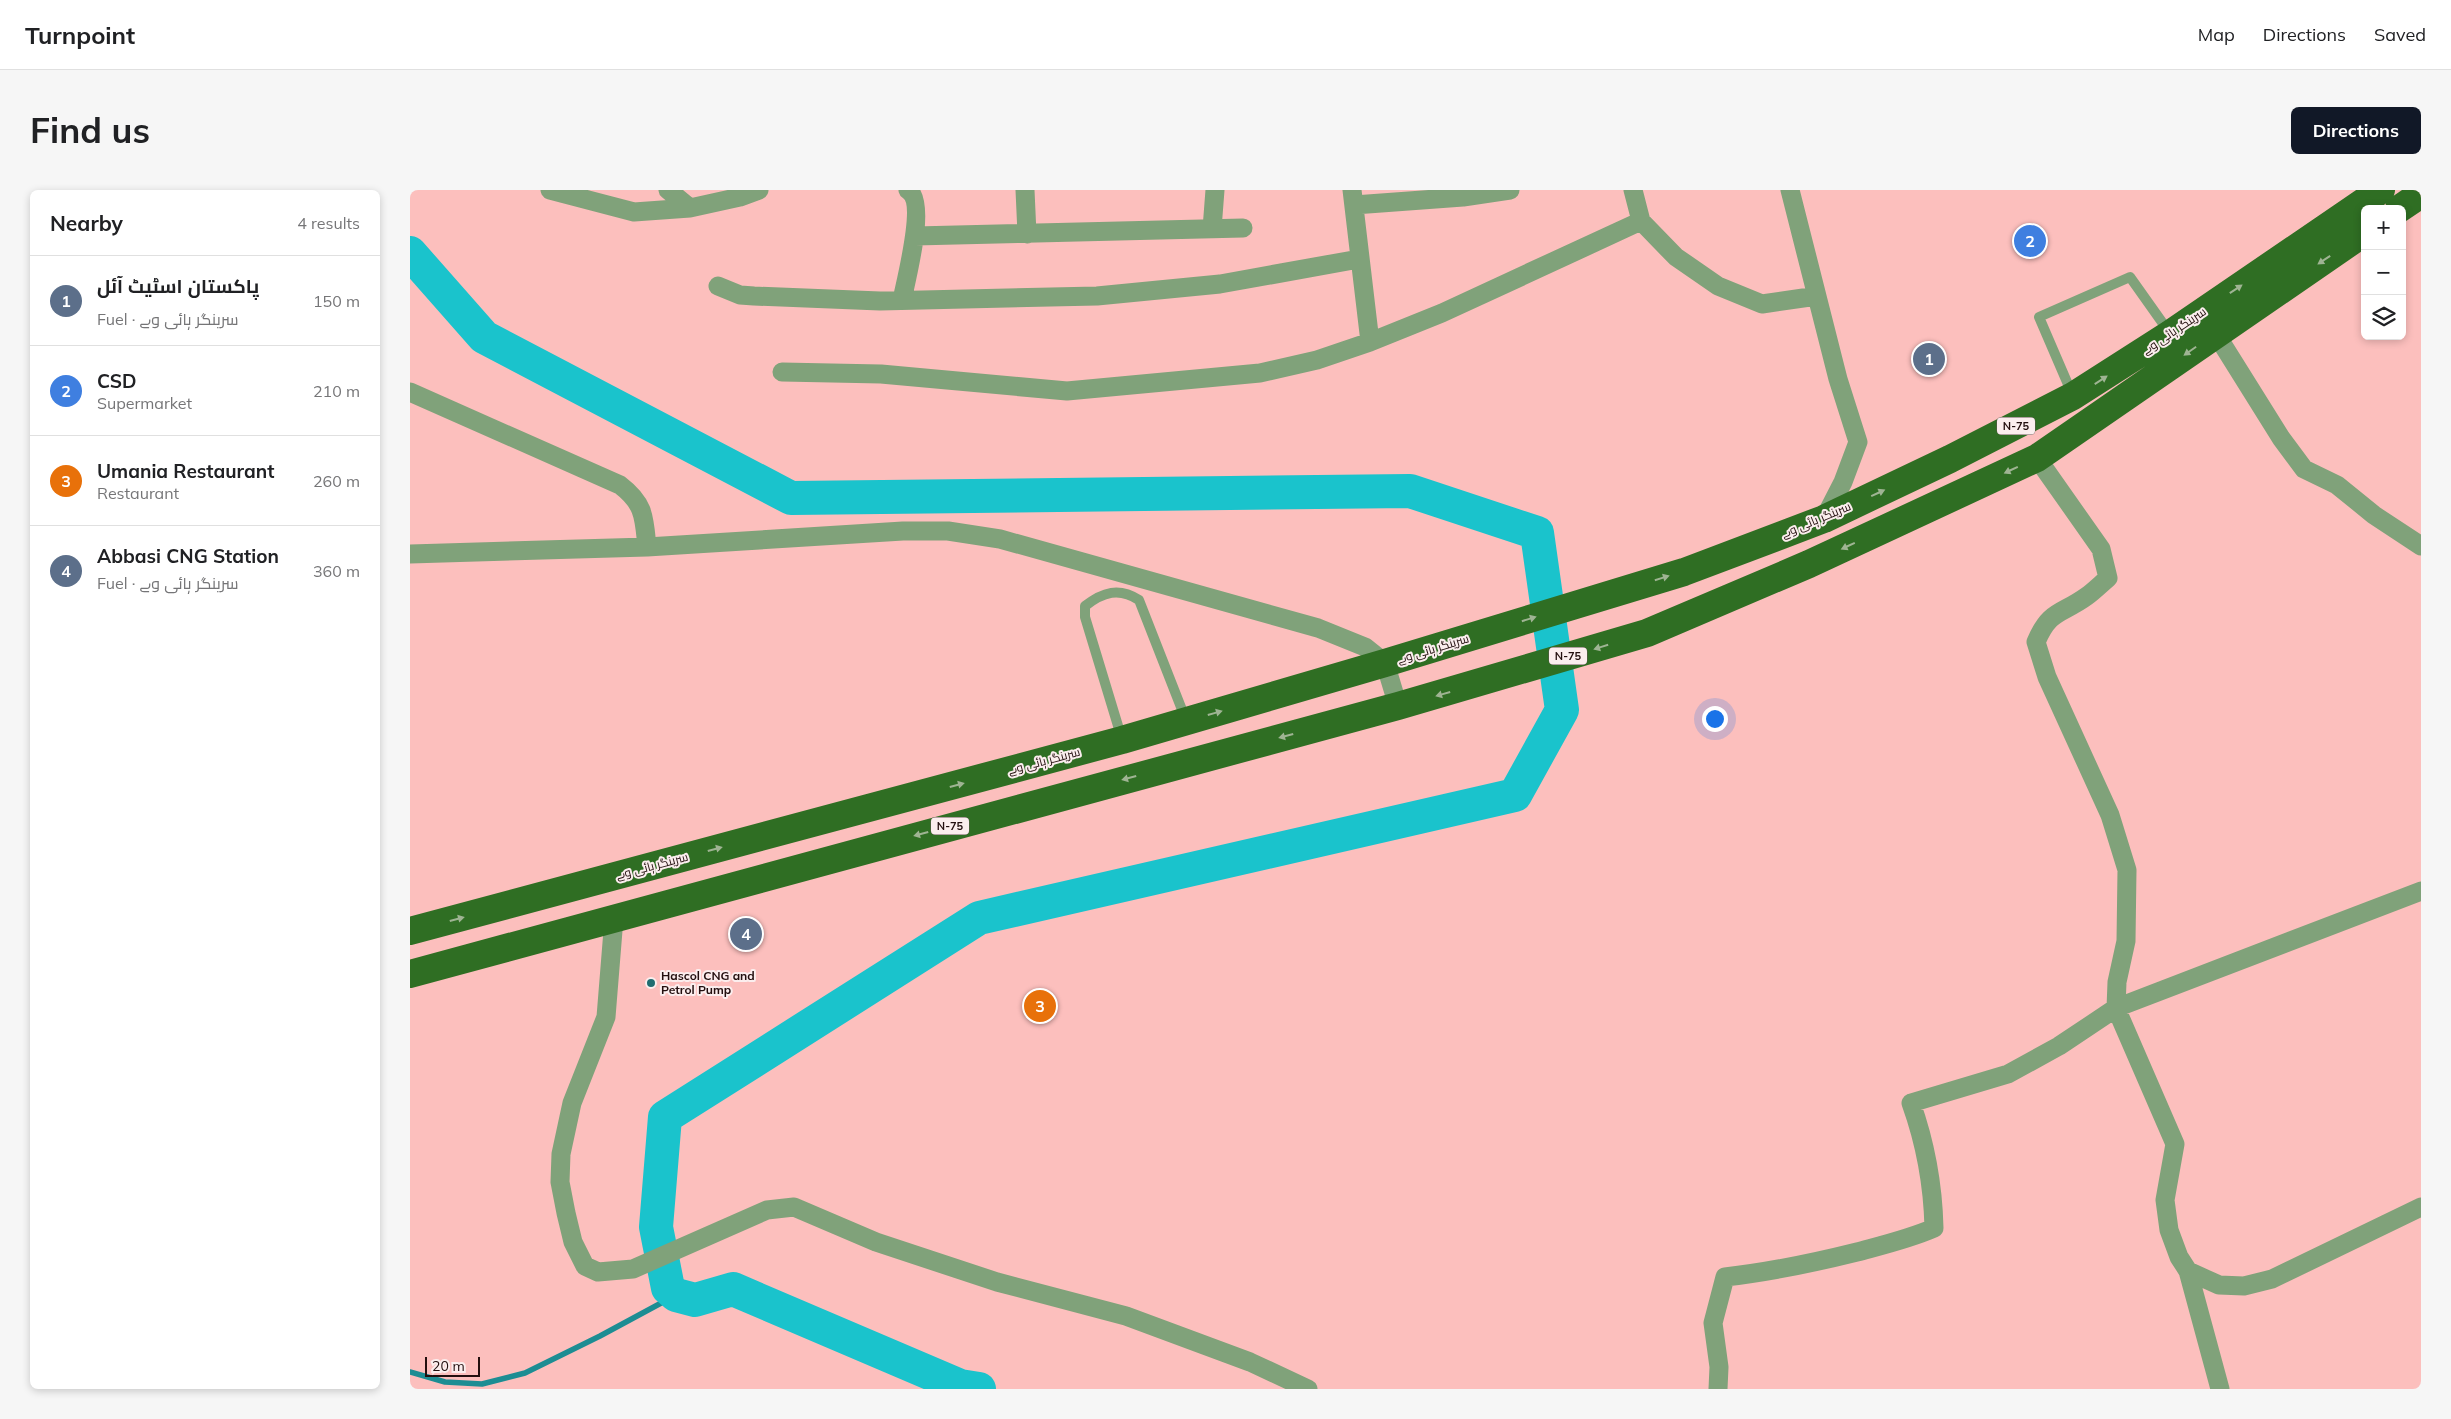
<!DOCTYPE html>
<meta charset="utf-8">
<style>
:root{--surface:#fff;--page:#f6f6f6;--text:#202124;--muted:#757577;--line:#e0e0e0;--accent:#111827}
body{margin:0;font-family:Mulish,Cairo,sans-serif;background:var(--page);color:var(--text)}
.controls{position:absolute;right:15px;top:15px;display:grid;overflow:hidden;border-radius:8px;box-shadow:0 2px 8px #0003}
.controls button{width:45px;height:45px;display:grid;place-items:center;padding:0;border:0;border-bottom:1px solid var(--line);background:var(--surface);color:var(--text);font:25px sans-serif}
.scale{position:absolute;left:15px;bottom:12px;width:55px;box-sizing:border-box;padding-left:5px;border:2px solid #230f0f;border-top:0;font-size:14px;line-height:18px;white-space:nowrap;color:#230f0f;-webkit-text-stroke:4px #fbeeee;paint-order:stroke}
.you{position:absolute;left:1304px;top:528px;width:18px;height:18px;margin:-12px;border:4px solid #fff;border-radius:50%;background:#1a73e8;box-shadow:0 0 0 8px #1a73e833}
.badge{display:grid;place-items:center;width:32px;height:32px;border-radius:50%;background:var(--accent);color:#fff;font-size:16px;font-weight:700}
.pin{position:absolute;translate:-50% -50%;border:2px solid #fff;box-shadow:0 1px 5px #0006}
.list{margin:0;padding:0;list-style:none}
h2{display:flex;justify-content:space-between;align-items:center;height:65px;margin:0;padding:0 20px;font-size:21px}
h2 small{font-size:16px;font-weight:400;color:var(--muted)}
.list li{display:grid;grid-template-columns:32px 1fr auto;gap:15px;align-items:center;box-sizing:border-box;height:90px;padding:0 20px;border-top:1px solid var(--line)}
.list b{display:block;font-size:19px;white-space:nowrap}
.list p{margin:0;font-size:16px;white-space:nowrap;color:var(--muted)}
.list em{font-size:16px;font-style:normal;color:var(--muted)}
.icon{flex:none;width:28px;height:28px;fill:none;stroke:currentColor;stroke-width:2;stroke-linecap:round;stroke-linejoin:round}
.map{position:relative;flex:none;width:2011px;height:1199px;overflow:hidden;border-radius:8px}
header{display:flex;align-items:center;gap:30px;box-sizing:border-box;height:70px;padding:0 25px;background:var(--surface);border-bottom:1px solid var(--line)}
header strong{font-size:24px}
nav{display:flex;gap:28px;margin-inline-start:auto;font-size:18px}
.intro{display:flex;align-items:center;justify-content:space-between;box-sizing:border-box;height:120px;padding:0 30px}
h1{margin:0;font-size:35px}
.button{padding:12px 22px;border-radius:8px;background:var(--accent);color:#fff;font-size:18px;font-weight:700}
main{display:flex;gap:30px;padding:0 30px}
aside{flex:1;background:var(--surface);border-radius:8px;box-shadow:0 2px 8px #0003}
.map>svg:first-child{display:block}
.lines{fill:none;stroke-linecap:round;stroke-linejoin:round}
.stream{stroke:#1d8d93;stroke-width:5.5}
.river{stroke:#1ac3cc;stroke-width:34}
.service{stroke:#80a27a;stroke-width:10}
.minor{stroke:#80a27a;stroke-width:19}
.trunk{stroke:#2f6e23;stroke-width:28}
.oneway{fill:#9fb493}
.poi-dot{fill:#206c70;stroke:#fbeeee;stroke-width:2}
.labels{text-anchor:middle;stroke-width:4;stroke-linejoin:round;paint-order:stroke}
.shield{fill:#fbeeee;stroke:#645252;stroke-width:1}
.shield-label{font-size:11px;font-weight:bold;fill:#230f0f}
.street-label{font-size:12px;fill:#230f0f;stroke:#fbeeee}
.poi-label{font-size:12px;font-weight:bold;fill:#230f0f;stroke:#fbeeee;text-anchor:start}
</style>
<header>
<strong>Turnpoint</strong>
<nav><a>Map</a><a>Directions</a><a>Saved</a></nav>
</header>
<div class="intro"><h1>Find us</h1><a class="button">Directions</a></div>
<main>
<aside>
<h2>Nearby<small>4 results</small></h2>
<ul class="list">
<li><span class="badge" style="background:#5c6f8a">1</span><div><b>پاکستان اسٹیٹ آئل</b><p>Fuel · سرینگر ہائی وے</p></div><em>150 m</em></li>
<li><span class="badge" style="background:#3f7fe0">2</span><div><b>CSD</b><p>Supermarket</p></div><em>210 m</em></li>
<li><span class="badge" style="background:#e8710a">3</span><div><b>Umania Restaurant</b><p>Restaurant</p></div><em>260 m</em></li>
<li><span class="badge" style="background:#5c6f8a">4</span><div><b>Abbasi CNG Station</b><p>Fuel · سرینگر ہائی وے</p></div><em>360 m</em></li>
</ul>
</aside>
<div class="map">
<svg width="2011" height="1199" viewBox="0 0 2011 1199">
<rect width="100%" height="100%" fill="#fcbfbd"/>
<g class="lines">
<path class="stream" d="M0,1182L35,1192L72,1194L115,1183L190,1146L266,1105"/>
<path class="river" d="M0,63L74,147L381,308L1000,301L1127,343L1152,520L1105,605L569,728L255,927L246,1037L258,1098L266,1105L285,1110L323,1099L550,1196L569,1199"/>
<path class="service" d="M1663,206L1629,127L1720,87L1759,142
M712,549L675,427V416C693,402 709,397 729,410L776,530"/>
<path class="minor" d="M140,0L224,22L280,18L330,7L349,0
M258,0L280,18
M615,0L617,44
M942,0L960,152
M1223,0L1231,31L1266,67L1308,96L1352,114L1407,106
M1380,0L1428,189L1448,252L1433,292L1414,329
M944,15L1053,7L1100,0
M802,39L805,0
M505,46L833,38
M308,96L330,105L344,106L470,111L687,106L810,94L949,69
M492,110C496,90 517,11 498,0
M1806,144L1871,248L1894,279L1927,295L1964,325L2011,356
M372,182L471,184L657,201L850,183L907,170L960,152L1032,123L1231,31
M0,202L210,295C235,314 234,328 237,357
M1627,268L1691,359L1698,388C1691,394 1684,401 1677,406C1651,425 1640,419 1626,452L1637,487L1700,625L1717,680L1716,751L1707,792L1706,818L1765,954L1755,1010L1759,1040L1769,1067L1778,1081L1810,1199
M0,364L237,357L493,341H538L590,349L908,438L955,457L975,473L988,516
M204,728L196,827L162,913L151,964L150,992L156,1023L163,1052L175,1076L188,1082L223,1079L357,1020L384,1017L466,1052L587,1092L716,1126L840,1172L898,1199
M1778,1081L1809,1095L1834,1096L1862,1089L2011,1017
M1308,1199L1309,1177L1303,1133L1315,1087C1359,1082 1403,1073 1447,1062C1473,1055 1499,1049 1524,1038C1523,996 1515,952 1501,913L1598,884L1649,856L1706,818L2011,701"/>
<path class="trunk" d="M1989,19L2011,4
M0,741L712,550L975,473L1274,382L1414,329L1540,269L1663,206L1760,144L1971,0
M0,784L988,516L1237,443L1399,374L1627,268L1955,42"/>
</g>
<defs><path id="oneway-solid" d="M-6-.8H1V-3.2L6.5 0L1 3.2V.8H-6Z" transform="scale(1.25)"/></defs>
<g class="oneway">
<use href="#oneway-solid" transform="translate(1914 70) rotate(146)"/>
<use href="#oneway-solid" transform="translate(1826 99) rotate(-34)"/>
<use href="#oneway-solid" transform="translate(1780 161) rotate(145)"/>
<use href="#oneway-solid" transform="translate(1691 190) rotate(-33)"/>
<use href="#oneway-solid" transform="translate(1601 280) rotate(155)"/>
<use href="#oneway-solid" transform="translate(1468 303) rotate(-25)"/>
<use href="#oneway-solid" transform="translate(1438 356) rotate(155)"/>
<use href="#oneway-solid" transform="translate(1252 388) rotate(-17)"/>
<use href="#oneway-solid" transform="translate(1119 429) rotate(-17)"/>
<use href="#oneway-solid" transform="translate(1191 457) rotate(163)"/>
<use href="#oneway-solid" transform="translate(1033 504) rotate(164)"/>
<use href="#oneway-solid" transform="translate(805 523) rotate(-16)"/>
<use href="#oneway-solid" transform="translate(876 546) rotate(165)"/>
<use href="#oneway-solid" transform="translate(719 588) rotate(165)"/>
<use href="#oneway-solid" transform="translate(547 595) rotate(-15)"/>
<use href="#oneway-solid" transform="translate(511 644) rotate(165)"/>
<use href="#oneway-solid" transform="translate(305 659) rotate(-15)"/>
<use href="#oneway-solid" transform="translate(47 729) rotate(-15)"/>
</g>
<circle class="poi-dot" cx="241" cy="793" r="5"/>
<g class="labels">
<g class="shield">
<rect x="1587" y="227.5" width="38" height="17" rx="4"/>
<rect x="1139" y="457.5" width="38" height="17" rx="4"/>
<rect x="521" y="627.5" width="38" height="17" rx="4"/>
</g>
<g class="shield-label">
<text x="1606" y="240">N-75</text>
<text x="1158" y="470">N-75</text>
<text x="540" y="640">N-75</text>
</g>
<g class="street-label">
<text transform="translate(1764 141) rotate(-34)" y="4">سرینگر ہائی وے</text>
<text transform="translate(1406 330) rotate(-23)" y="4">سرینگر ہائی وے</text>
<text transform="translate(1023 459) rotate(-17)" y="4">سرینگر ہائی وے</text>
<text transform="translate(634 571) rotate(-15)" y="4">سرینگر ہائی وے</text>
<text transform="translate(242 676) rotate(-15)" y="4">سرینگر ہائی وے</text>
</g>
<g class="poi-label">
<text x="251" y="790">Hascol CNG and<tspan x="251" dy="14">Petrol Pump</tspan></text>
</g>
</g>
</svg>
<div class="controls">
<button>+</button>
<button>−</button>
<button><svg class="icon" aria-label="layers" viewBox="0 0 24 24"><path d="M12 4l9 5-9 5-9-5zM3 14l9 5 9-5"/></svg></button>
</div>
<div class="scale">20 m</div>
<div class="you"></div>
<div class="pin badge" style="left:1519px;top:169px;background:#5c6f8a">1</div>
<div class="pin badge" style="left:1620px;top:51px;background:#3f7fe0">2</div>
<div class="pin badge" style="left:630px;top:816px;background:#e8710a">3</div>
<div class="pin badge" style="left:336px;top:744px;background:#5c6f8a">4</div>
</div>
</main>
